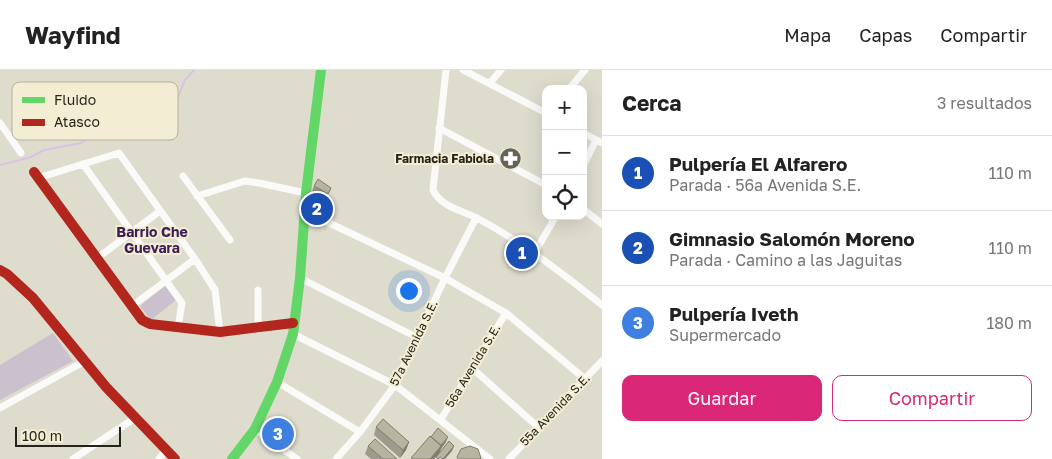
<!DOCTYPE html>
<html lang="es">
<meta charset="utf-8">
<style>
:root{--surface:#fff;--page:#f2f2f2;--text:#222;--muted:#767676;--line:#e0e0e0;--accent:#db2777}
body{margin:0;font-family:"Golos Text",sans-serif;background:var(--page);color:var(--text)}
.controls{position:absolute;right:15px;top:15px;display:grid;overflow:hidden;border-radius:10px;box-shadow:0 5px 20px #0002}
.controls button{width:45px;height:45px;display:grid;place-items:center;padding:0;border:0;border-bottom:1px solid var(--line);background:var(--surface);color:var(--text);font:25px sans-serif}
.scale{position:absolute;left:15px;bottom:12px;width:106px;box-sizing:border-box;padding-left:5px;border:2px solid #252319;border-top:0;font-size:14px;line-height:18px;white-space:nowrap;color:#252319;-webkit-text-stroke:4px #f3eed3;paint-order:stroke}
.you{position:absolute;left:408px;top:220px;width:18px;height:18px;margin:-12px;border:4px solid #fff;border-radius:50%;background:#1a73e8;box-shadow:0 0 0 8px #1a73e833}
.badge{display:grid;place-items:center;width:32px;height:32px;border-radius:50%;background:var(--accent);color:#fff;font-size:16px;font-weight:700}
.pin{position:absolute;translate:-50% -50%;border:2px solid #fff;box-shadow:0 1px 5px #0006}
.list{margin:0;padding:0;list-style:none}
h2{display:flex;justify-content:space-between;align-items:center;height:65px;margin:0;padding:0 20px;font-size:21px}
h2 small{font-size:16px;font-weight:400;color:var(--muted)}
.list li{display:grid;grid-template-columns:32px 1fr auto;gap:15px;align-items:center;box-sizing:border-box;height:75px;padding:0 20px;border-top:1px solid var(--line)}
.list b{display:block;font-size:19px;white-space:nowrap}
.list p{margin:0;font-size:16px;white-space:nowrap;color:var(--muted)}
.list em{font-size:16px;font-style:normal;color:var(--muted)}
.actions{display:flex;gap:10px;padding:15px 20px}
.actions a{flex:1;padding:11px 0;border:1px solid var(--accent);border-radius:10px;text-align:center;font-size:18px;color:var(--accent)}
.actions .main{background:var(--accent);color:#fff}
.icon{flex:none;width:28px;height:28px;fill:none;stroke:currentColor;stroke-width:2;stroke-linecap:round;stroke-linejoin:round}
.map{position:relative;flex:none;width:602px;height:389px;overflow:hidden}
header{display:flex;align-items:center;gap:30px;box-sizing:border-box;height:70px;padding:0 25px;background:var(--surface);border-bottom:1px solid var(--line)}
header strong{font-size:24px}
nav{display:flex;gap:28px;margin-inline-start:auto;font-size:18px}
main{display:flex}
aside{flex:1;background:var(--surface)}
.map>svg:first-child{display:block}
.green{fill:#cbc0cd}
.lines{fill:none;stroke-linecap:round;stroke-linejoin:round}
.stream{stroke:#d8c3e7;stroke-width:2}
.street{stroke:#fafaf8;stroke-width:7}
.fast{stroke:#63d668;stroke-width:10}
.jam{stroke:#b3261e;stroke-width:10}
.wall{fill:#9d9b8a}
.shaded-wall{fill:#807e70}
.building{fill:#b7b4a0;stroke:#807e70}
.labels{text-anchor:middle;stroke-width:4;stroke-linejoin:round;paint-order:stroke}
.poi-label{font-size:12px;font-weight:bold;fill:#252319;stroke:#f3eed3;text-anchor:end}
.street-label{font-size:12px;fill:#252319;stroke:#f3eed3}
.neighbourhood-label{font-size:14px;font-weight:bold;fill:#3e1e56;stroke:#f3eed3}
.key{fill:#f3eed3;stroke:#b5b19b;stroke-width:1}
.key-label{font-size:14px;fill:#252319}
</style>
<header>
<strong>Wayfind</strong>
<nav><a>Mapa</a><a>Capas</a><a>Compartir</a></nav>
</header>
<main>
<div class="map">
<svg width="602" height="389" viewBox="0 0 602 389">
<rect width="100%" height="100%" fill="#dedccd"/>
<path class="green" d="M165,216L176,230L151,250L140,236Z
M53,263L73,291L0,330V295Z"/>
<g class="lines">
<path class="stream" d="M0,95L31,87L44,80L81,73L95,64L129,60L171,44L185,10L194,0"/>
<path class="street" d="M446,0L433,120C441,137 461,140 477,148C522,172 562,203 602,235
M463,0L546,43
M490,13L501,0
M569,19L585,0
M0,53L21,83
M439,58L546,115
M583,63L602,73
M83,94L182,233L178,258
M583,96L596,70
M183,106L230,170
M38,108L119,83L195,189L215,220L220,262
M197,126L245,111L259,113L306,123
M583,139L602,154
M306,142L445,208L506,243L585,309
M535,182L556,146
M96,189L160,141
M300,208L418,268
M258,220V259
M132,236L195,189
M293,264L395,315L490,389
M472,298L538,357
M277,312L360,362
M0,338L85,291
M441,349L506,243
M255,359L297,389
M73,389L135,348
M159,389L166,380
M336,389L360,362L395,315L445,208L476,148
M509,389L602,291"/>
<path class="fast" d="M232,389L255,359L277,312L293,264L300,208L306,123L321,0"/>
<path class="jam" d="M34,102L142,250L150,254L220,262L293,253
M0,200L7,204L33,228L106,317L175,389"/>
</g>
<path class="wall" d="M314,116L331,118L326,129L312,121Z
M376,357L409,372L406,380L400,388L374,365Z
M368,376L397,389H371L365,384Z"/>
<path class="shaded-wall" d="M448,367L446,372L441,379L439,384L434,389H430Z
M409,372L406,380L400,388L403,380Z
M454,376L452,381L445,389H443Z"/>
<path class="building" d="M318,109L331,118L328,124L314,116Z
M383,349L409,372L403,380L376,357Z
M438,358L448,367L441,375L431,367Z
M430,366L441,376L430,389H413L411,388Z
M375,369L397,389H383L368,376Z
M449,371L454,376L443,389L440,387L438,389L436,387Z
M470,376L478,379L481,388L480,389H458L457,387L461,379Z"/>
<defs>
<symbol id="pharmacy-disc" viewBox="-11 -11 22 22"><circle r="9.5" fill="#666458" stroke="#f3eed3"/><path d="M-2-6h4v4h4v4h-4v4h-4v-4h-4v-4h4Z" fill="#fff"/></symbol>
</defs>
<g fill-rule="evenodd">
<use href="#pharmacy-disc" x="498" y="76" width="25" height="25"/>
</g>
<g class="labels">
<g class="poi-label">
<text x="494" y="93">Farmacia Fabiola</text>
</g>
<g class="street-label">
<text transform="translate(414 273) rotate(-64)" y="4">57a Avenida S.E.</text>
<text transform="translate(473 296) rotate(-59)" y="4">56a Avenida S.E.</text>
<text transform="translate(555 340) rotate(-46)" y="4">55a Avenida S.E.</text>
</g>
<g class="neighbourhood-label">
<text x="152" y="167">Barrio Che<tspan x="152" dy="16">Guevara</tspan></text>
</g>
</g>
<rect x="12" y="12" width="166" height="58" rx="8" class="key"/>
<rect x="22" y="27" width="23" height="6" fill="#63d668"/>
<rect x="22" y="49" width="23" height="7" fill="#b3261e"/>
<g class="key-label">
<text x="54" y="35">Fluido</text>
<text x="54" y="57">Atasco</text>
</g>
</svg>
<div class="controls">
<button>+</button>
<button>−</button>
<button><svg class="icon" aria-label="locate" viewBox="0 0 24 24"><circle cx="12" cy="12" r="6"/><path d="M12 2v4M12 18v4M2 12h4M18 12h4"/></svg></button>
</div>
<div class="scale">100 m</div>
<div class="you"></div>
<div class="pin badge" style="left:522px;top:183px;background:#1a4fb4">1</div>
<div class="pin badge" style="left:317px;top:139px;background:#1a4fb4">2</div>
<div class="pin badge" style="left:278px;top:364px;background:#3f7fe0">3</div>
</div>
<aside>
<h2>Cerca<small>3 resultados</small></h2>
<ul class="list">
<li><span class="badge" style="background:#1a4fb4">1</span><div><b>Pulpería El Alfarero</b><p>Parada · 56a Avenida S.E.</p></div><em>110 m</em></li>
<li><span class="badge" style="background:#1a4fb4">2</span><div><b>Gimnasio Salomón Moreno</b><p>Parada · Camino a las Jaguitas</p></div><em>110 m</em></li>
<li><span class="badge" style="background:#3f7fe0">3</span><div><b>Pulpería Iveth</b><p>Supermercado</p></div><em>180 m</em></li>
</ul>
<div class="actions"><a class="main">Guardar</a><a>Compartir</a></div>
</aside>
</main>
